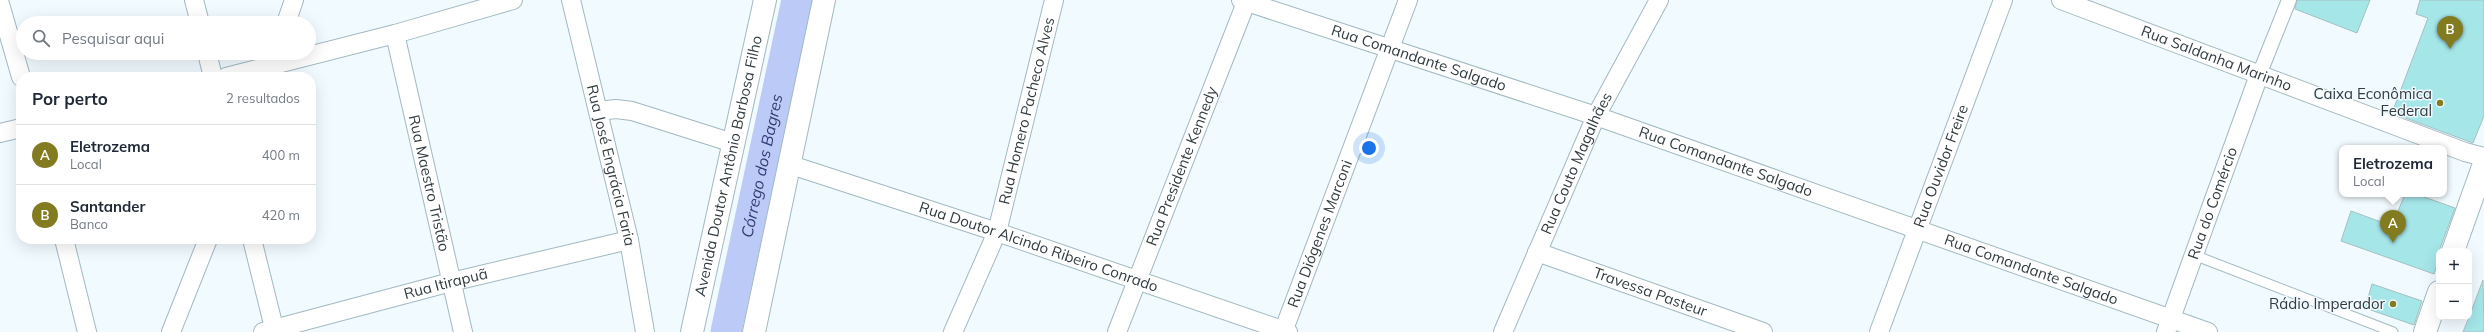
<!DOCTYPE html>
<html lang="pt">
<meta charset="utf-8">
<style>
:root{--surface:#fff;--page:#f2f2f3;--text:#1f2937;--muted:#747a83;--line:#e0e1e3;--accent:#837b20}
body{margin:0;font-family:Mulish,sans-serif;background:var(--page);color:var(--text)}
.controls{position:absolute;right:12px;bottom:12px;display:grid;overflow:hidden;border-radius:8px;box-shadow:0 4px 16px #0002}
.controls button{width:36px;height:36px;display:grid;place-items:center;padding:0;border:0;border-bottom:1px solid var(--line);background:var(--surface);color:var(--text);font:20px sans-serif}
.you{position:absolute;left:1369px;top:148px;width:14px;height:14px;margin:-10px;border:3px solid #fff;border-radius:50%;background:#1a73e8;box-shadow:0 0 0 6px #1a73e833}
.badge{display:grid;place-items:center;width:26px;height:26px;border-radius:50%;background:var(--accent);color:#fff;font-size:13px;font-weight:700}
.pin{position:absolute;translate:-50% -33px;filter:drop-shadow(0 1px 2px #0008)}
.pin::after{content:'';position:absolute;top:21px;width:14px;height:12px;background:inherit;clip-path:polygon(0 0,100% 0,50% 100%)}
.popup{position:absolute;left:2339px;top:145px;width:108px;height:52px;box-sizing:border-box;display:grid;place-content:center;border-radius:8px;background:var(--surface);filter:drop-shadow(0 1px 3px #0005);font-size:13px;white-space:nowrap;color:var(--muted)}
.popup b{font-size:15px;color:var(--text)}
.popup::after{content:'';position:absolute;left:50%;top:100%;margin-left:-8px;border:8px solid transparent;border-top-color:var(--surface)}
.list{margin:0;padding:0;list-style:none}
h2{display:flex;justify-content:space-between;align-items:center;height:52px;margin:0;padding:0 16px;font-size:17px}
h2 small{font-size:13px;font-weight:400;color:var(--muted)}
.list li{display:grid;grid-template-columns:26px 1fr auto;gap:12px;align-items:center;box-sizing:border-box;height:60px;padding:0 16px;border-top:1px solid var(--line)}
.list b{display:block;font-size:15px;white-space:nowrap}
.list p{margin:0;font-size:13px;white-space:nowrap;color:var(--muted)}
.list em{font-size:13px;font-style:normal;color:var(--muted)}
.icon{flex:none;width:22px;height:22px;fill:none;stroke:currentColor;stroke-width:2;stroke-linecap:round;stroke-linejoin:round}
.map{position:relative;flex:none;width:2484px;height:332px;overflow:hidden}
.search{position:absolute;background:var(--surface);box-shadow:0 4px 16px #0002;left:16px;top:16px;width:300px;height:44px;display:flex;align-items:center;gap:10px;box-sizing:border-box;padding:0 14px;border-radius:22px;color:var(--muted);font-size:15px}
.panel{position:absolute;background:var(--surface);box-shadow:0 4px 16px #0002;left:16px;top:72px;width:300px;height:172px;border-radius:16px}
.map>svg:first-child{display:block}
.lines{fill:none;stroke-linecap:round;stroke-linejoin:round}
.river{stroke:#bccaf7;stroke-width:31}
.building{fill:#a5e6e9;stroke:#a5c0c1}
.service-casing{stroke:#a1b9c2;stroke-width:11}
.pedestrian-casing{stroke:#a1b9c2;stroke-width:16}
.minor-casing{stroke:#a1b9c2;stroke-width:20}
.tertiary-casing{stroke:#a1b9c2;stroke-width:24}
.primary-casing{stroke:#a1b9c2;stroke-width:24}
.service{stroke:#fff;stroke-width:9}
.pedestrian{stroke:#fff;stroke-width:14}
.minor{stroke:#fff;stroke-width:18}
.tertiary{stroke:#fff;stroke-width:22}
.primary{stroke:#fff;stroke-width:22}
.poi-dot{fill:#837b20;stroke:#f1fafe;stroke-width:1.5}
.labels{text-anchor:middle;stroke-width:3;stroke-linejoin:round;paint-order:stroke}
.street-label{font-size:15px;fill:#323c40;stroke:#f1fafe}
.poi-label{font-size:15px;fill:#323c40;stroke:#f1fafe;text-anchor:end}
.water-label{font-size:16px;font-style:italic;fill:#303c73;stroke:#f1fafe}
</style>
<div class="map">
<svg width="2484" height="332" viewBox="0 0 2484 332">
<rect width="100%" height="100%" fill="#f1fafe"/>
<g class="lines">
<path class="river" id="s1" d="M726,332L797,0"/>
</g>
<path class="building" d="M2297,0H2370L2357,33L2295,9Z
M2420,0H2484V116L2473,143L2392,113L2428,18L2416,14Z
M2405,194H2416L2455,208L2439,251V259L2434,274L2341,241L2351,211L2392,226Z
M2483,280L2484,332H2463L2469,317Z
M2372,284L2422,301L2414,325L2365,308Z"/>
<g class="lines">
<defs>
<path id="service" d="M2194,255L2393,332"/>
<path id="pedestrian" d="M2259,75L2289,0"/>
<g id="minor">
<path d="M194,0L200,23"/>
<path id="s2" d="M571,0L629,240L645,332"/>
<path id="s3" d="M1241,0L1596,116L2208,332"/>
<path id="s4" d="M2061,0L2465,152L2484,157"/>
<path d="M0,4L21,77"/>
<path d="M286,23L294,0"/>
<path id="s5" d="M395,34L463,332"/>
<path d="M207,53L213,77"/>
<path d="M226,77L395,34L513,0"/>
<path d="M598,111L616,109L632,111L733,143"/>
<path d="M0,133L21,128"/>
<path id="s6" d="M788,164L997,232L1288,332"/>
<path d="M64,239L87,332"/>
<path d="M252,239L275,332"/>
<path id="s7" d="M1537,252L1763,332"/>
<path d="M171,332L208,239"/>
<path id="s8" d="M263,332L451,282L629,240"/>
<path id="s9" d="M953,332L997,232L1054,0"/>
<path id="s10" d="M1117,332L1247,0"/>
<path id="s11" d="M1283,332L1408,0"/>
<path id="s12" d="M1503,332L1596,116L1659,0"/>
<path id="s13" d="M1879,332L2003,0"/>
<path id="s14" d="M2166,332L2259,75"/>
</g>
<path id="tertiary" d="M2453,251L2484,164
M2425,332L2439,292"/>
<g id="primary">
<path id="s15" d="M692,332L765,0"/>
<path d="M754,332L824,0"/>
</g>
</defs>
<use href="#service" class="service-casing"/>
<use href="#pedestrian" class="pedestrian-casing"/>
<use href="#minor" class="minor-casing"/>
<use href="#tertiary" class="tertiary-casing"/>
<use href="#primary" class="primary-casing"/>
<use href="#service" class="service"/>
<use href="#pedestrian" class="pedestrian"/>
<use href="#minor" class="minor"/>
<use href="#tertiary" class="tertiary"/>
<use href="#primary" class="primary"/>
</g>
<g class="poi-dot">
<circle cx="2440" cy="103" r="4"/>
<circle cx="2393" cy="304" r="4"/>
</g>
<g class="labels">
<g class="street-label">
<text dy="5" stroke="none"><textPath href="#s3" startOffset="187">Rua Comandante Salgado</textPath></text>
<text dy="5" stroke="none"><textPath href="#s4" startOffset="166">Rua Saldanha Marinho</textPath></text>
<text dy="5" stroke="none"><textPath href="#s9" startOffset="234">Rua Homero Pacheco Alves</textPath></text>
<text dy="5" stroke="none"><textPath href="#s3" startOffset="511">Rua Comandante Salgado</textPath></text>
<text dy="5" stroke="none"><textPath href="#s12" startOffset="184">Rua Couto Magalhães</textPath></text>
<text dy="5" stroke="none"><textPath href="#s2" startOffset="170">Rua José Engrácia Faria</textPath></text>
<text dy="5" stroke="none"><textPath href="#s15" startOffset="170">Avenida Doutor Antônio Barbosa Filho</textPath></text>
<text dy="5" stroke="none"><textPath href="#s10" startOffset="178">Rua Presidente Kennedy</textPath></text>
<text dy="5" stroke="none"><textPath href="#s13" startOffset="177">Rua Ouvidor Freire</textPath></text>
<text dy="5" stroke="none"><textPath href="#s5" startOffset="153">Rua Maestro Tristão</textPath></text>
<text dy="5" stroke="none"><textPath href="#s14" startOffset="137">Rua do Comércio</textPath></text>
<text dy="5" stroke="none"><textPath href="#s11" startOffset="105">Rua Diógenes Marconi</textPath></text>
<text dy="5" stroke="none"><textPath href="#s6" startOffset="264">Rua Doutor Alcindo Ribeiro Conrado</textPath></text>
<text dy="5" stroke="none"><textPath href="#s3" startOffset="835">Rua Comandante Salgado</textPath></text>
<text dy="5" stroke="none"><textPath href="#s8" startOffset="189">Rua Itirapuã</textPath></text>
<text dy="5" stroke="none"><textPath href="#s7" startOffset="120">Travessa Pasteur</textPath></text>
</g>
<g class="poi-label">
<text x="2432" y="99">Caixa Econômica<tspan x="2432" dy="17">Federal</tspan></text>
<text x="2385" y="309">Rádio Imperador</text>
</g>
<g class="water-label">
<text dy="6" stroke="none"><textPath href="#s1" startOffset="170">Córrego dos Bagres</textPath></text>
</g>
</g>
</svg>
<div class="controls">
<button>+</button>
<button>−</button>
</div>
<div class="you"></div>
<div class="pin badge" style="left:2393px;top:243px">A</div>
<div class="popup"><b>Eletrozema</b>Local</div>
<div class="pin badge" style="left:2450px;top:49px">B</div>
<div class="search"><svg class="icon" aria-label="search" viewBox="0 0 24 24"><circle cx="10" cy="10" r="6"/><path d="M15 15l6 6"/></svg>Pesquisar aqui</div>
<section class="panel">
<h2>Por perto<small>2 resultados</small></h2>
<ul class="list">
<li><span class="badge">A</span><div><b>Eletrozema</b><p>Local</p></div><em>400 m</em></li>
<li><span class="badge">B</span><div><b>Santander</b><p>Banco</p></div><em>420 m</em></li>
</ul>
</section>
</div>
